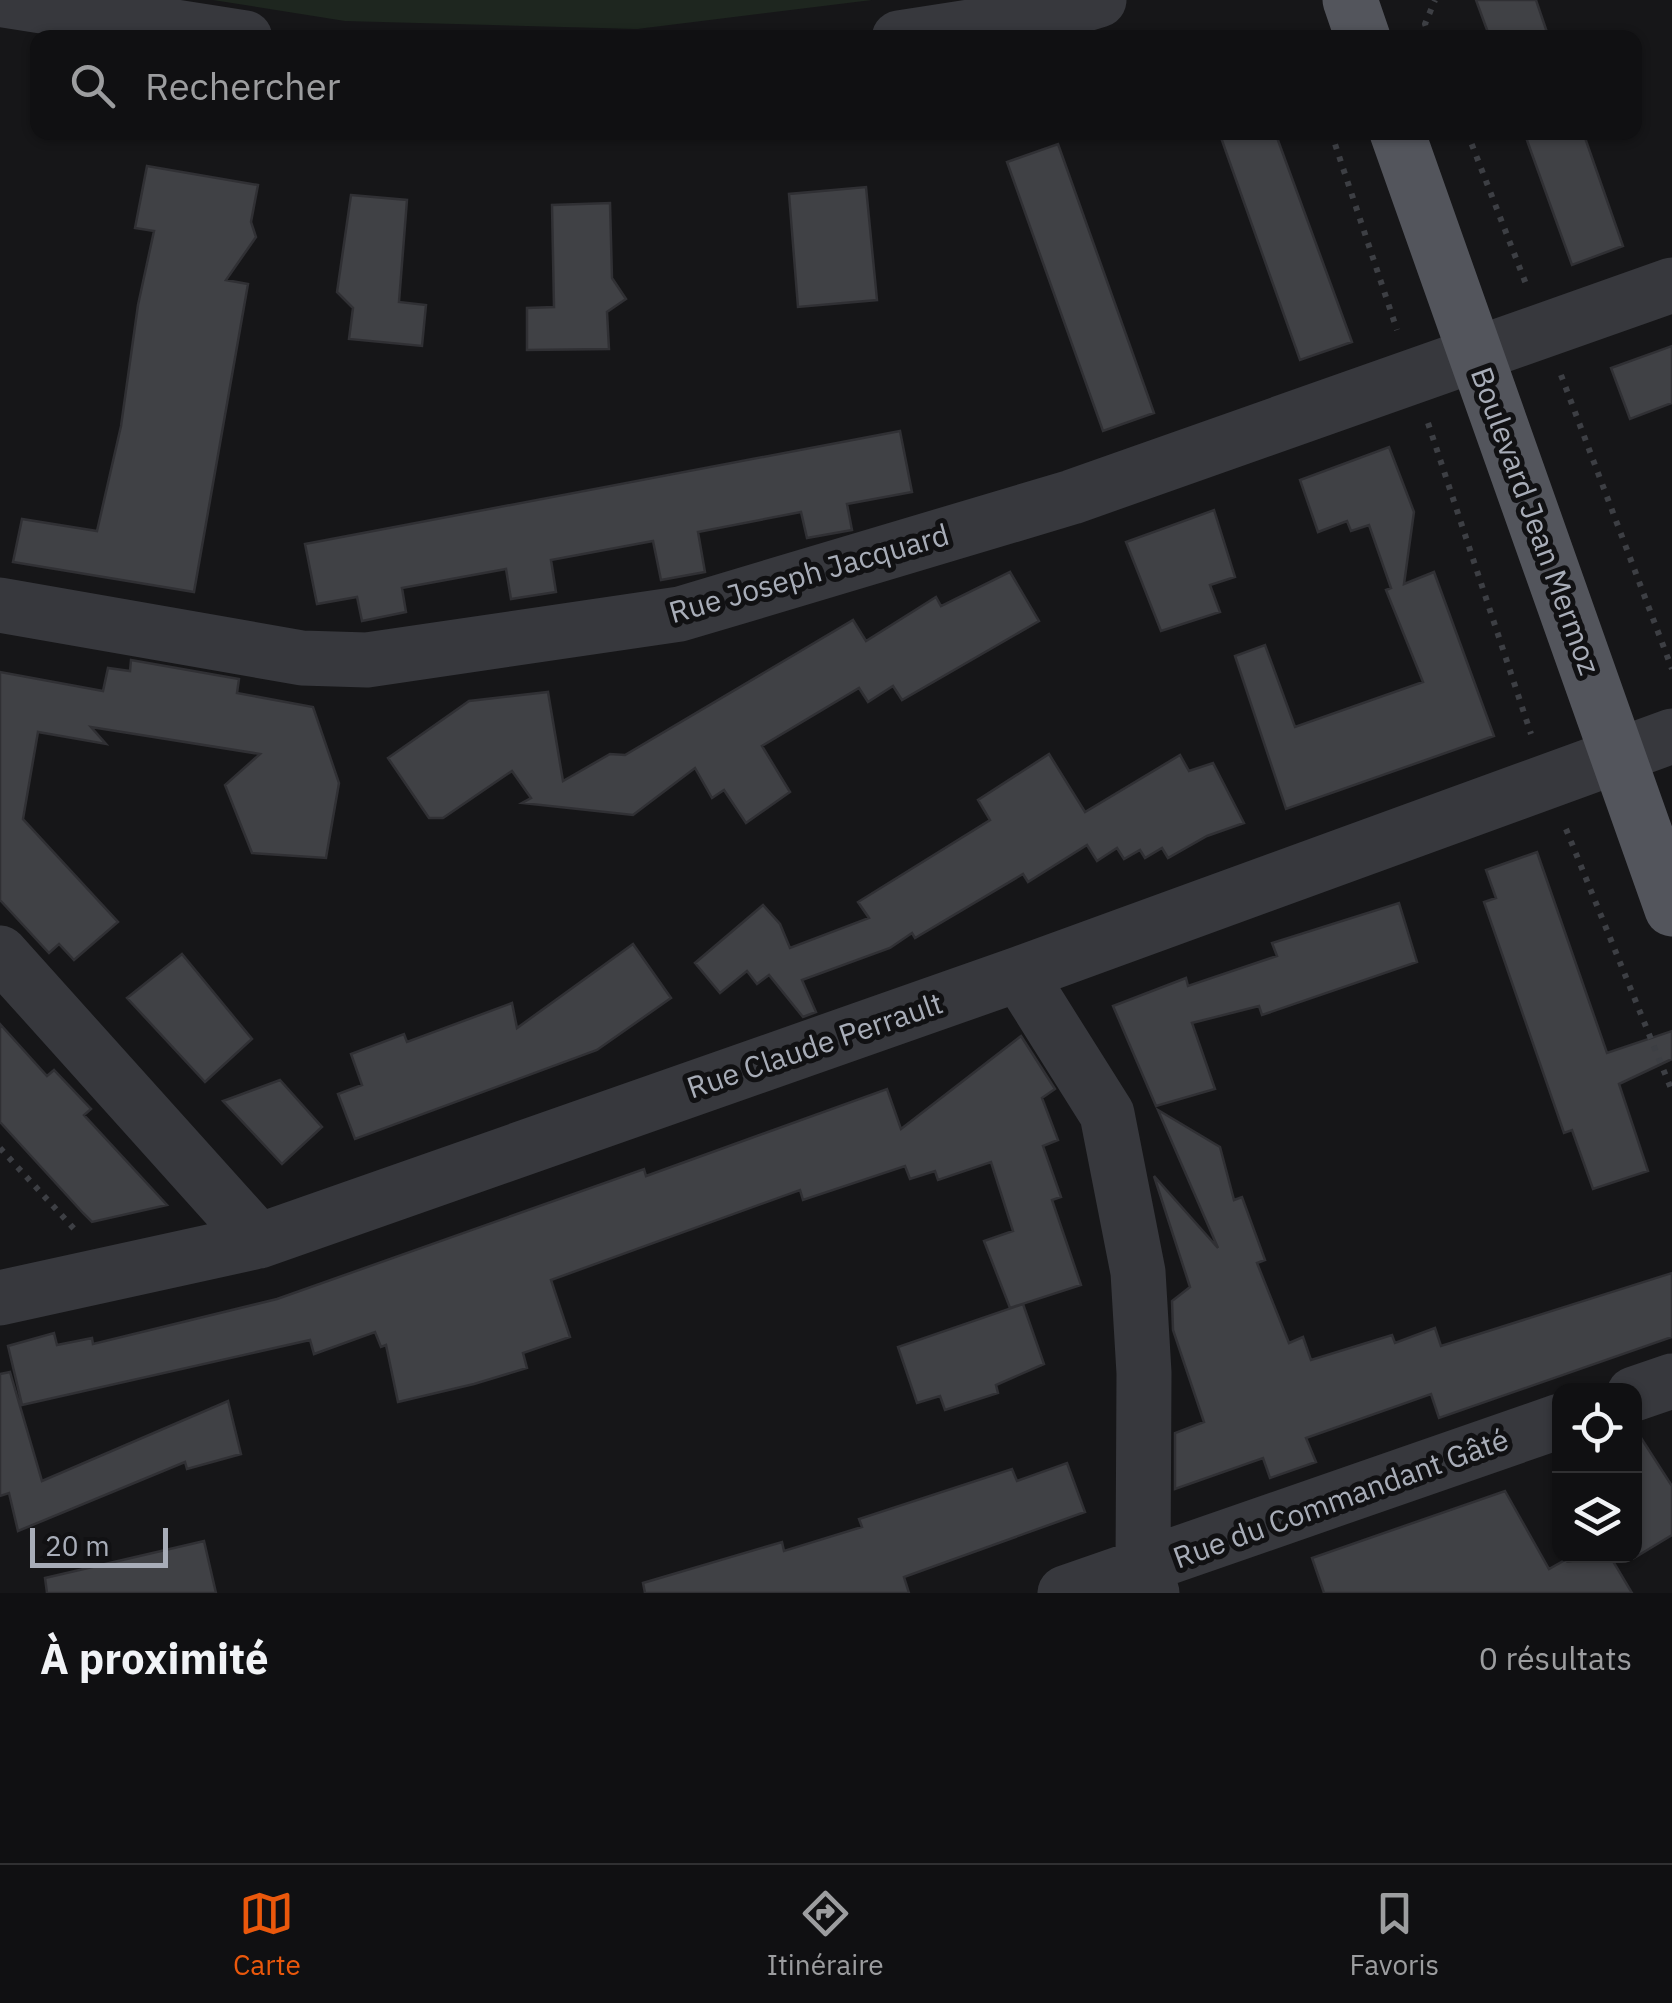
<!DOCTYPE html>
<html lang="fr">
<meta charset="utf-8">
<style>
:root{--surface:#101012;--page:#19191b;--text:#f1f3f6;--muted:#9c9d9f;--line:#303032;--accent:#ea580c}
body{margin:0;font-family:"IBM Plex Sans",sans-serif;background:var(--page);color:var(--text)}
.controls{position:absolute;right:30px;bottom:30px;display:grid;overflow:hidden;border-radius:20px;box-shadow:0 2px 8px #0004}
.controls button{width:90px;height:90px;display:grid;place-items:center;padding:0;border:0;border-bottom:2px solid var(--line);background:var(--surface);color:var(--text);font:50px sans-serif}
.scale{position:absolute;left:30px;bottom:25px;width:138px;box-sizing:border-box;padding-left:10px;border:5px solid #a8adb8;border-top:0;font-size:28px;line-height:35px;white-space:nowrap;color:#a8adb8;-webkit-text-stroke:8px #111113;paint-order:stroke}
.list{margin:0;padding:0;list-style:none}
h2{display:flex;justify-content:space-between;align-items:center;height:130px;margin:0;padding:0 40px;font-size:42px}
h2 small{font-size:32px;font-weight:400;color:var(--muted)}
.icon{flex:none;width:55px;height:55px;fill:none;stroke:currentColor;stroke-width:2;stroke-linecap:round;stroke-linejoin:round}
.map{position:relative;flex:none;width:1672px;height:1593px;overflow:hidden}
.search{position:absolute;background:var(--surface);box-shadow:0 2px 8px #0004;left:30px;right:30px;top:30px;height:110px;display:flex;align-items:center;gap:25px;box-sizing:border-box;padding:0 35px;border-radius:20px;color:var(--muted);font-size:38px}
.sheet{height:270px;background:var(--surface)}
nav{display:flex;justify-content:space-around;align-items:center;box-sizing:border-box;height:140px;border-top:2px solid var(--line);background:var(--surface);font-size:28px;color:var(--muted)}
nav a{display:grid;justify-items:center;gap:5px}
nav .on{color:var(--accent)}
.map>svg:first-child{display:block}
.green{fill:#1e261f}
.building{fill:#404145;stroke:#303034;stroke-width:2.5}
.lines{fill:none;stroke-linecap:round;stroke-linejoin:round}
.path{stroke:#3d3f44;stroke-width:6;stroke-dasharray:5 8;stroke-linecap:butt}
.minor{stroke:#37383d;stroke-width:55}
.major{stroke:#53555c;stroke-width:55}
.labels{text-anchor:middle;stroke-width:10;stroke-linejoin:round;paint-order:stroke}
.street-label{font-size:30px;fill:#a8adb8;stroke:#111113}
</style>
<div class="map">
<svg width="1672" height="1593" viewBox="0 0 1672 1593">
<rect width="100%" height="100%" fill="#161618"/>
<path class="green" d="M213,0H872L637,29L345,21Z"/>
<path class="building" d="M1476,0H1536L1549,38H1490Z
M1219,132H1275L1352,342L1300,360Z
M1524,132H1583L1623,246L1572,265Z
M1058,144L1154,413L1103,431L1007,162Z
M147,166L258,185L251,222L256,237L226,280L248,284L194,592L13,562L22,519L97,531L121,426L138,305L154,231L135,228Z
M866,187L877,300L798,307L789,194Z
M351,195L407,200L399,302L426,305L422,346L349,339L353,308L337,292Z
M610,203L612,278L626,299L607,312L609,349L527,350V308L554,307L552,205Z
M1672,346V403L1630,419L1611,368Z
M900,431L912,492L847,504L852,530L807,538L801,512L698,532L705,572L661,580L653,541L551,560L556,592L511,599L506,569L402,588L406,612L362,621L357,597L317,604L305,544Z
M1389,447L1414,512L1404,584L1434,572L1494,736L1286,809L1235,656L1265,645L1295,727L1423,682L1386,590L1391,588L1369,525L1351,531L1347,521L1318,532L1300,480Z
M1214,510L1235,577L1210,585L1220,612L1161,631L1126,542Z
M1010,572L1039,621L902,700L893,686L868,702L859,688L762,746L790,792L746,823L724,790L712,798L695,768L633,815L522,803L531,798L512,771L443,818H429L388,758L469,701L548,692L563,781L610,754L625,755L853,620L866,641L936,597L941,606Z
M131,660L239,679L237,693L313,707L339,783L326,858L252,853L225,785L260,754L91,727L106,744L38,732L23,819L118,922L74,960L59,944L49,953L0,900V672L103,691L108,668L130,671Z
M1049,754L1085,812L1180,755L1189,771L1213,763L1244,823L1207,836L1168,858L1162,848L1145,858L1140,850L1124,859L1117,848L1097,861L1087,845L1028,882L1023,874L915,938L912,933L890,948L802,980L816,1012L803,1017L769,975L757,984L747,971L720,993L695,963L763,905L780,924L790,948L869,918L858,902L990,820L978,800Z
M1537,852L1607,1053L1672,1031V1059L1619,1084L1648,1171L1593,1189L1572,1130L1564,1133L1484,902L1496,898L1486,870Z
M1399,903L1417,962L1262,1015L1259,1006L1192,1023L1215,1089L1156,1106L1113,1006L1186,978L1188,986L1277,956L1272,943Z
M633,944L671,998L597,1050L355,1139L338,1094L362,1085L351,1054L404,1034L407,1042L512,1003L517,1028Z
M182,954L252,1039L205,1082L127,998Z
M0,1024L47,1076L54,1070L91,1109L84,1115L167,1205L92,1222L83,1213L0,1122Z
M1021,1036L1055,1089L1042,1098L1058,1140L1043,1146L1061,1197L1052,1200L1081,1285L1010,1308L984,1241L1013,1231L991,1162L938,1180L935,1171L910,1179L905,1166L803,1200L800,1190L551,1280L570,1337L523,1353L527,1368L474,1384L398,1402L386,1345L381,1347L375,1332L314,1354L310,1340L22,1405L8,1346L54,1333L57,1345L92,1338L93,1344L277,1299L644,1169L646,1176L887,1089L901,1129Z
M280,1080L322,1127L282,1164L223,1101Z
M1158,1110L1220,1147L1234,1200L1242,1197L1265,1260L1257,1263L1289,1343L1303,1337L1311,1360L1392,1335L1395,1343L1435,1328L1441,1346L1672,1273V1337L1439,1418L1431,1394L1306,1438L1316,1462L1270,1478L1263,1458L1175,1489V1433L1204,1422L1173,1330L1172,1301L1190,1287L1154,1176L1218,1248Z
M1023,1304L1044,1364L996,1385L998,1393L945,1410L940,1396L917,1403L898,1347Z
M10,1372L42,1481L228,1401L241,1454L187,1469L185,1462L18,1531L9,1493L0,1496V1374Z
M1634,1427L1672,1486V1535L1634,1558Z
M1067,1463L1085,1512L904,1577L909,1593H645L643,1583L782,1542L784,1551L862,1527L859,1519L1012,1469L1017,1481Z
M1505,1491L1549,1569L1572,1556H1610L1632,1593H1324L1312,1558Z
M204,1541L216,1593H47L45,1578Z"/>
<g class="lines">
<path class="path" d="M1430,38L1425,24L1435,0
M1331,132L1397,330
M1467,132L1526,284
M1561,375L1672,669
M1428,423L1531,734
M1566,829L1672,1091
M0,1148L77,1232"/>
<path class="minor" d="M4,0L245,38
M899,38L1053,14L1099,0
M0,605L302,658L367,660L680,614L1072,497L1672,285
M0,953L259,1241
M1019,974L1107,1114L1138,1272L1144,1373L1143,1569L1152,1593
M0,1298L259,1241L1019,974L1672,736
M1634,1394L1672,1381
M1065,1593L1560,1421"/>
<path class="major" d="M1350,0L1363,38
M1397,132L1672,909"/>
</g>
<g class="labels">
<g class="street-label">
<text transform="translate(1535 521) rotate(70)" y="10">Boulevard Jean Mermoz</text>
<text transform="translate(809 574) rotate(-16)" y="10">Rue Joseph Jacquard</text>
<text transform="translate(815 1046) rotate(-19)" y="10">Rue Claude Perrault</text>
<text transform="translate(1341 1499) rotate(-20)" y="10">Rue du Commandant Gâté</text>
</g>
</g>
</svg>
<div class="controls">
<button><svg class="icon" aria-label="locate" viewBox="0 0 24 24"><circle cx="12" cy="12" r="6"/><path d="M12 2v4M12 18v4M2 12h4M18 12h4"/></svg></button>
<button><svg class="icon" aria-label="layers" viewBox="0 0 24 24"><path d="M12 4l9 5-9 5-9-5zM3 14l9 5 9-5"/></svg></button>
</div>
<div class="scale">20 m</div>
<div class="search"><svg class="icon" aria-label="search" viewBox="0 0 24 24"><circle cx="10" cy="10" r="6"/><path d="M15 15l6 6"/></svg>Rechercher</div>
</div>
<section class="sheet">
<h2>À proximité<small>0 résultats</small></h2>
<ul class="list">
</ul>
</section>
<nav>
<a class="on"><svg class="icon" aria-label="map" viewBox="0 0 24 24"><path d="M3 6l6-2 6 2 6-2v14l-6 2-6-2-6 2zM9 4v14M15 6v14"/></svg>Carte</a>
<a><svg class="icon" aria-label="directions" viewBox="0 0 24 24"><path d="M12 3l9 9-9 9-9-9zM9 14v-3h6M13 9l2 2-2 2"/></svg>Itinéraire</a>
<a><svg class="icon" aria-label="saved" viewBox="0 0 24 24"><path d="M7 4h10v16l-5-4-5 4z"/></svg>Favoris</a>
</nav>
